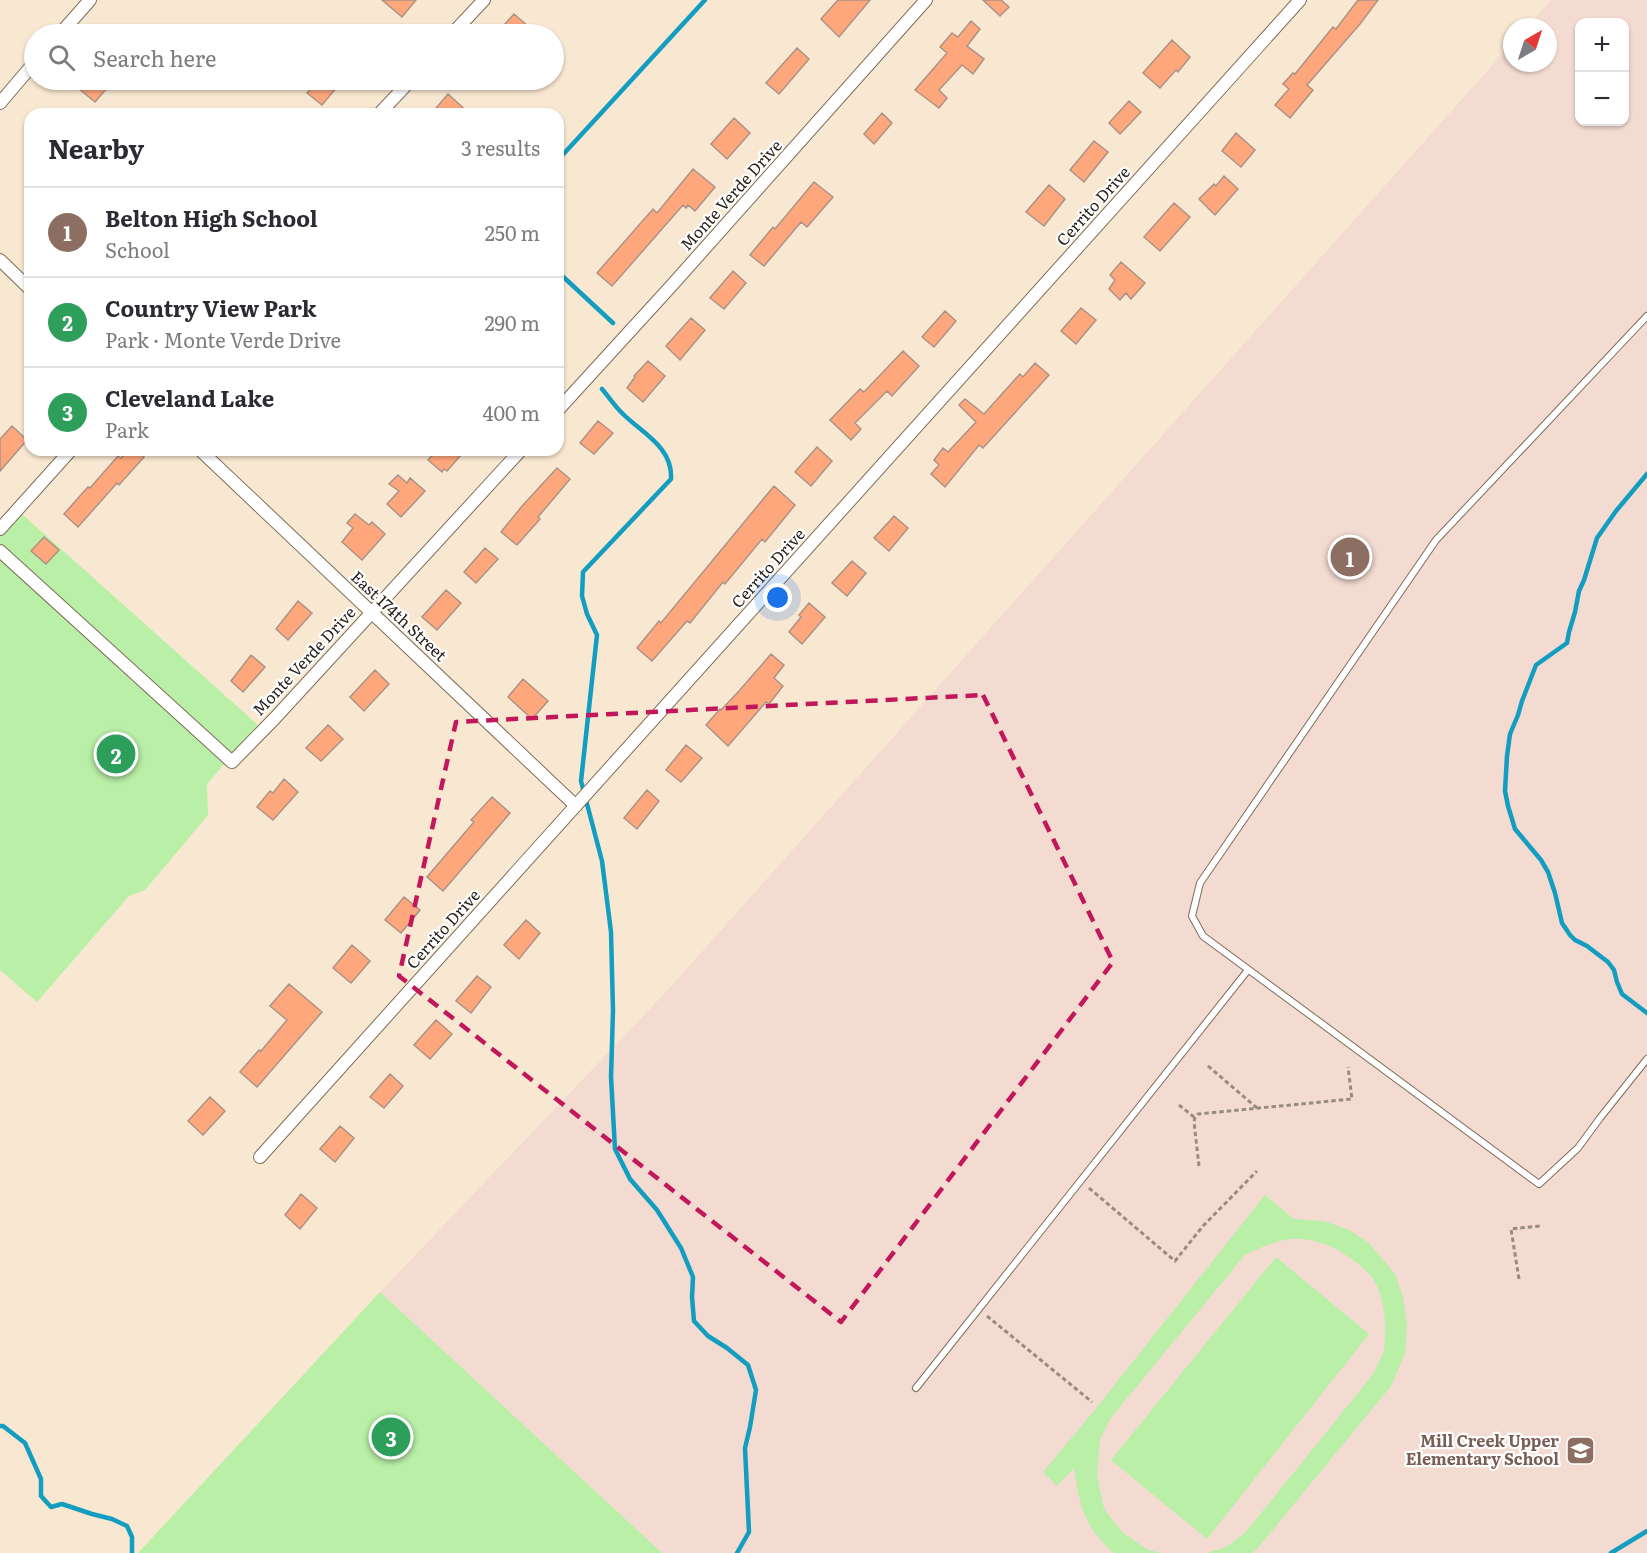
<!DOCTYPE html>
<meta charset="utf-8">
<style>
:root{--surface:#fff;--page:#f2f2f3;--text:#2b2b33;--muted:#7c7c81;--line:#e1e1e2;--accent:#bf2e3f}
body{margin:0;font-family:Literata,serif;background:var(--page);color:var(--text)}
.controls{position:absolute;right:18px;top:18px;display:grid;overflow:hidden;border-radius:12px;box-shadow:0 2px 4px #0004}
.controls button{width:54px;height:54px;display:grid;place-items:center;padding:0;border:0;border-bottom:2px solid var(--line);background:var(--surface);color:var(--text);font:30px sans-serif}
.compass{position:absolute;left:1503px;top:18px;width:54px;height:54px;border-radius:50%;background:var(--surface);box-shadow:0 2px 4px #0004;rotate:39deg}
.you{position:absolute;left:778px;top:598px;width:21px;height:21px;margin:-15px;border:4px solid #fff;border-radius:50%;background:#1a73e8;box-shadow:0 0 0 9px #1a73e833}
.badge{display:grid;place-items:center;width:39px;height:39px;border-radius:50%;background:var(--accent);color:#fff;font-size:20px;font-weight:700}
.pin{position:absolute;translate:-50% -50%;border:3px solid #fff;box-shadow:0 2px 6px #0006}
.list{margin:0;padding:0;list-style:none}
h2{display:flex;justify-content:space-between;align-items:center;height:78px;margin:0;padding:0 24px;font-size:26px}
h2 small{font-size:20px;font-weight:400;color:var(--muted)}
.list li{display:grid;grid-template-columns:39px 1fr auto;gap:18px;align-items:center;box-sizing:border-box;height:90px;padding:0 24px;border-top:2px solid var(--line)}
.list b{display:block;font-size:22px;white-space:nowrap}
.list p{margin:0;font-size:20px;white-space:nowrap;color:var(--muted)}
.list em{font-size:20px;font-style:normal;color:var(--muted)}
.icon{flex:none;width:33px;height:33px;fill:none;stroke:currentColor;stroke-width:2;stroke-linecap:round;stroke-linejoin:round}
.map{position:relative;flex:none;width:1647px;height:1553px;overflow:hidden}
.search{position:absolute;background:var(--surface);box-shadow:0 2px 4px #0004;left:24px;top:24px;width:540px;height:66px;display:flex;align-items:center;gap:15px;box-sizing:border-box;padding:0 21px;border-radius:33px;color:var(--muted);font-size:22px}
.panel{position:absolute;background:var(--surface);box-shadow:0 2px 4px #0004;left:24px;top:108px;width:540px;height:348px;border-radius:18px}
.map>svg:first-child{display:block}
.education{fill:#f3dbd2;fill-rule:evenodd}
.green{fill:#b9efa7}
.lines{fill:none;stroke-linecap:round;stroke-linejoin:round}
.stream{stroke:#129dc1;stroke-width:4.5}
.building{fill:#fea77d;stroke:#ac9286;stroke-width:1.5}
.service-casing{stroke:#7d6e59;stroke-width:8}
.minor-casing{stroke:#7d6e59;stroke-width:14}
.path{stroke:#988c7c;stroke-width:3;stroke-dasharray:4.5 3;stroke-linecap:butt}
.service{stroke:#fff;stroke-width:6}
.minor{stroke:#fff;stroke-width:12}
.marked{fill:none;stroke:#c2185b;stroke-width:4.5;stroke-dasharray:12 8;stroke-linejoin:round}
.labels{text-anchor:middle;stroke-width:4.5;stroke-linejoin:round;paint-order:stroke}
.street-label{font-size:16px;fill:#28221a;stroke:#fff}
.education-label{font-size:16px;font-weight:bold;fill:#785e54;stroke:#fff;text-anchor:end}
</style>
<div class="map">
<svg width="1647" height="1553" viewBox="0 0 1647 1553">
<rect width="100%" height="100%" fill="#f9e8d1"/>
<path class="education" d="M1551,0H1647V1553H661L380,1292L665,993L1512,43V63H1548V27H1527ZM1580,22H1624V122H1580Z"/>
<path class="green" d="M13,506L258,725L207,784L208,815L145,890L129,896L37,1002L0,970V521Z
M1265,1195L1294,1219L1324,1221L1349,1230L1369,1243L1395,1274L1403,1297L1407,1325L1405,1353L1391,1386L1257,1549L1252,1553H1207L1226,1547L1245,1533L1374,1373C1377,1365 1383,1356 1384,1348C1387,1328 1385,1303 1376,1284C1371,1273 1358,1263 1347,1256C1333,1245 1309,1237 1291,1239C1274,1241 1259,1248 1244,1256L1110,1419L1100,1439L1097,1475L1104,1509L1122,1532L1148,1550L1162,1553H1114C1083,1526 1080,1506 1074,1468L1057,1486L1043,1472L1089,1417Z
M1276,1257L1369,1334L1207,1539L1111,1460Z
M380,1292L662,1553H138Z"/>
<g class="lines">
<path class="stream" d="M558,160L705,0
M558,272L613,323
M602,389C609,397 615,407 623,414C642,433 673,447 671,479L583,572L582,596L587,614L597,635L581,781L602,861L611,932L613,1011L611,1077L615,1149L630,1179L657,1210L681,1248L693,1277L692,1297L694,1321L708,1336L727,1348L748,1365L756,1390L750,1427L745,1448L749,1532L737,1553
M1647,474L1616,511L1597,538L1584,580L1579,591L1575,612L1569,632L1567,643L1536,665L1522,701L1518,715L1510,734L1507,756L1505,791L1508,806L1515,829L1541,860L1548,872L1555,893L1562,923L1570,935L1575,940L1587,946L1608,962L1614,970L1617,982L1622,994L1647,1013
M0,1426H3L25,1443L41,1479V1496L51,1507L62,1504L92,1514L112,1519L127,1526L132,1537V1553
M1611,1553L1647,1531"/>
</g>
<path class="building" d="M382,0H416L402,17Z
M838,0H870L839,37L821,19Z
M983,0H1001L1009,7L1000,16Z
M1358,0H1378L1360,24L1307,85L1313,90L1290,118L1275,105L1289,89L1283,84L1293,73L1295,74L1333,27L1336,29Z
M514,14L537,34H496Z
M971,21L980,29L967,46L984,59L973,74L962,65L939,90L947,98L939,108L915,90L947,53L940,47L952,33L958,37Z
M1172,40L1190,57L1178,72L1176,70L1160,88L1143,73Z
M797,48L809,59L779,94L766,83Z
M86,80H114L95,102L78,88Z
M319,80H343L322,105L307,93Z
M448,94L470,114H431Z
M1129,101L1141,112L1120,134L1109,123Z
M882,113L892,123L874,144L864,134Z
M734,118L750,133L727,159L711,144Z
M1236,133L1255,150L1241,167L1222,151Z
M1094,141L1108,152L1084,182L1070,170Z
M693,169L715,187L695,211L688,205L686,208L683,205L612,286L597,273L653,209L657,213Z
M1224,176L1238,189L1215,215L1199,199L1214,184L1216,186Z
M814,182L833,197L807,227L801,222L764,266L750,255L773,227L775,229Z
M1049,185L1065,199L1044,226L1026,212Z
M1174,203L1190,217L1160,251L1144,237Z
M1121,262L1145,283L1131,299L1126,293L1120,300L1109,289L1115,280L1110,275Z
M733,271L746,283L724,309L710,298Z
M1081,308L1096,320L1076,344L1061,331Z
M945,311L956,321L934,347L922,337Z
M691,318L705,330L680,360L666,346Z
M903,351L919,366L892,396L887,391L855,423L861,429L851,440L830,420L860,389L864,392Z
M648,361L665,376L643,402L627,388L635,377L634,376Z
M1035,363L1049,375L983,448L979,445L945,487L931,474L939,465L934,460L943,448L948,452L976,422L959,405L965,399L984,414L1020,374L1023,377Z
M598,421L613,433L594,454L580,443Z
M12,426L27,440L0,471V439Z
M817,447L832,461L811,486L795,472Z
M128,450H136L144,457L119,485L117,483L78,527L64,514L88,487L90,488L118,456L121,458Z
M437,450H454L461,455L447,471L444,469L442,472L428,460Z
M557,468L570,479L538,517L540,519L517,545L501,532L523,505Z
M398,475L407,483L410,478L425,491L401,517L387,504L399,491L389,484Z
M774,486L795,505L765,542L762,539L725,584L723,582L690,623L687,621L652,661L637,648L659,621L661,623Z
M355,514L369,525L372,522L385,534L362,560L342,542L353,528L347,523Z
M894,516L908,528L889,551L874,538Z
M44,537L59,550L46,564L31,551Z
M485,548L498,559L476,583L464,572Z
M852,561L866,573L847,596L832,583Z
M446,590L461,603L437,630L422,617Z
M298,601L312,613L288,640L276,629Z
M809,603L825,617L802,644L789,632L801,617L799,615Z
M771,654L784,665L774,678L783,686L769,704L766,702L728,746L706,725L720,709L721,710L739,691Z
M251,655L265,667L243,692L231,681Z
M375,670L389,684L364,711L350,697Z
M523,679L548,701L532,719L508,697Z
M328,725L343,739L321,761L306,748Z
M686,745L702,758L681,782L666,770Z
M284,779L298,792L273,820L257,807L270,791L273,793Z
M647,790L659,801L637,829L624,818Z
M492,797L510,813L443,891L427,877L474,822L471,820Z
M404,897L420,910L401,933L385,920Z
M526,920L540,933L519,959L504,945Z
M352,945L370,961L351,983L333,968Z
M477,976L491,987L471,1013L456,1001Z
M289,984L322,1012L257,1087L240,1072L259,1050L261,1051L287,1020L270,1006Z
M436,1020L452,1034L430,1059L414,1045Z
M390,1074L403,1086L384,1108L370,1097Z
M210,1097L225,1111L203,1135L188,1121Z
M340,1126L354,1138L335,1162L320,1149Z
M301,1194L317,1208L300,1229L285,1215Z"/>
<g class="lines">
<defs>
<path id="service" d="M1647,316L1436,540L1200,883L1192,916L1203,936L1539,1184L1578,1148L1600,1118L1647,1059
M916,1388L1248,970"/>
<path id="minor" d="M60,34L90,0
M452,34L484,0
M0,103L34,63
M379,114L411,80
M0,260L30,289
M558,410L673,284L926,0
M200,450L576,806
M0,529L71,450
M0,551L232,762L275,718L521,450
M260,1157L1300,0"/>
</defs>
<use href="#service" class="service-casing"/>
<use href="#minor" class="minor-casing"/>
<path class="path" d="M1208,1066L1257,1108
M1179,1105L1194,1117
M1199,1166L1194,1122L1195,1117L1198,1114L1352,1099L1348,1067
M1089,1188L1175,1261L1203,1226L1257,1171
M1519,1279L1511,1229L1540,1226
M987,1316L1092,1402"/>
<use href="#service" class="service"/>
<use href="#minor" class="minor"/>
</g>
<path class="marked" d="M983,695L1113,962L841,1322L399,976L456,722Z"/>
<defs>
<symbol id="school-square" viewBox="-11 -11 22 22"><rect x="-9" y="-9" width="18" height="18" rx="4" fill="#8d6e63" stroke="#fff"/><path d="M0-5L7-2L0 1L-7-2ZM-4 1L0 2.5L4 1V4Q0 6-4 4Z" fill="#fff"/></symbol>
</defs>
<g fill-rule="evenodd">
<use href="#school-square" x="1564" y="1434" width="33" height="33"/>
</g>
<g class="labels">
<g class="street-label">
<text transform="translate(731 195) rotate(-48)" y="6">Monte Verde Drive</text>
<text transform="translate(1093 206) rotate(-48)" y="6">Cerrito Drive</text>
<text transform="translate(768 568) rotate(-48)" y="6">Cerrito Drive</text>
<text transform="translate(399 616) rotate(43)" y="6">East 174th Street</text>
<text transform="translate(304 661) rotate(-47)" y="6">Monte Verde Drive</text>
<text transform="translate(443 929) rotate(-48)" y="6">Cerrito Drive</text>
</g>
<g class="education-label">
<text x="1559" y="1447">Mill Creek Upper<tspan x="1559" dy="18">Elementary School</tspan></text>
</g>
</g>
</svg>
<div class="controls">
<button>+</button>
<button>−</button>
</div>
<svg class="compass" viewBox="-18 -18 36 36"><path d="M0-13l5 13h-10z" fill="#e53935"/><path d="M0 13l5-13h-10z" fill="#7c7c81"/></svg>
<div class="you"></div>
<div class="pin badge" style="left:1350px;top:557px;background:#8d6e63">1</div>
<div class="pin badge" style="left:116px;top:754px;background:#2e9e5b">2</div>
<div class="pin badge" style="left:391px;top:1437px;background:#2e9e5b">3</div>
<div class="search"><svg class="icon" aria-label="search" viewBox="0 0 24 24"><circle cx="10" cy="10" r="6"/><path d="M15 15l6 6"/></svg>Search here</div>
<section class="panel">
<h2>Nearby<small>3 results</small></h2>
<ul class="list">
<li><span class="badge" style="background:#8d6e63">1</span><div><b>Belton High School</b><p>School</p></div><em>250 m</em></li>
<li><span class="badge" style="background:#2e9e5b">2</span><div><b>Country View Park</b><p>Park · Monte Verde Drive</p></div><em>290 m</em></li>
<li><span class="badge" style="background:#2e9e5b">3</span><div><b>Cleveland Lake</b><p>Park</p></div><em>400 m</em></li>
</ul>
</section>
</div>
